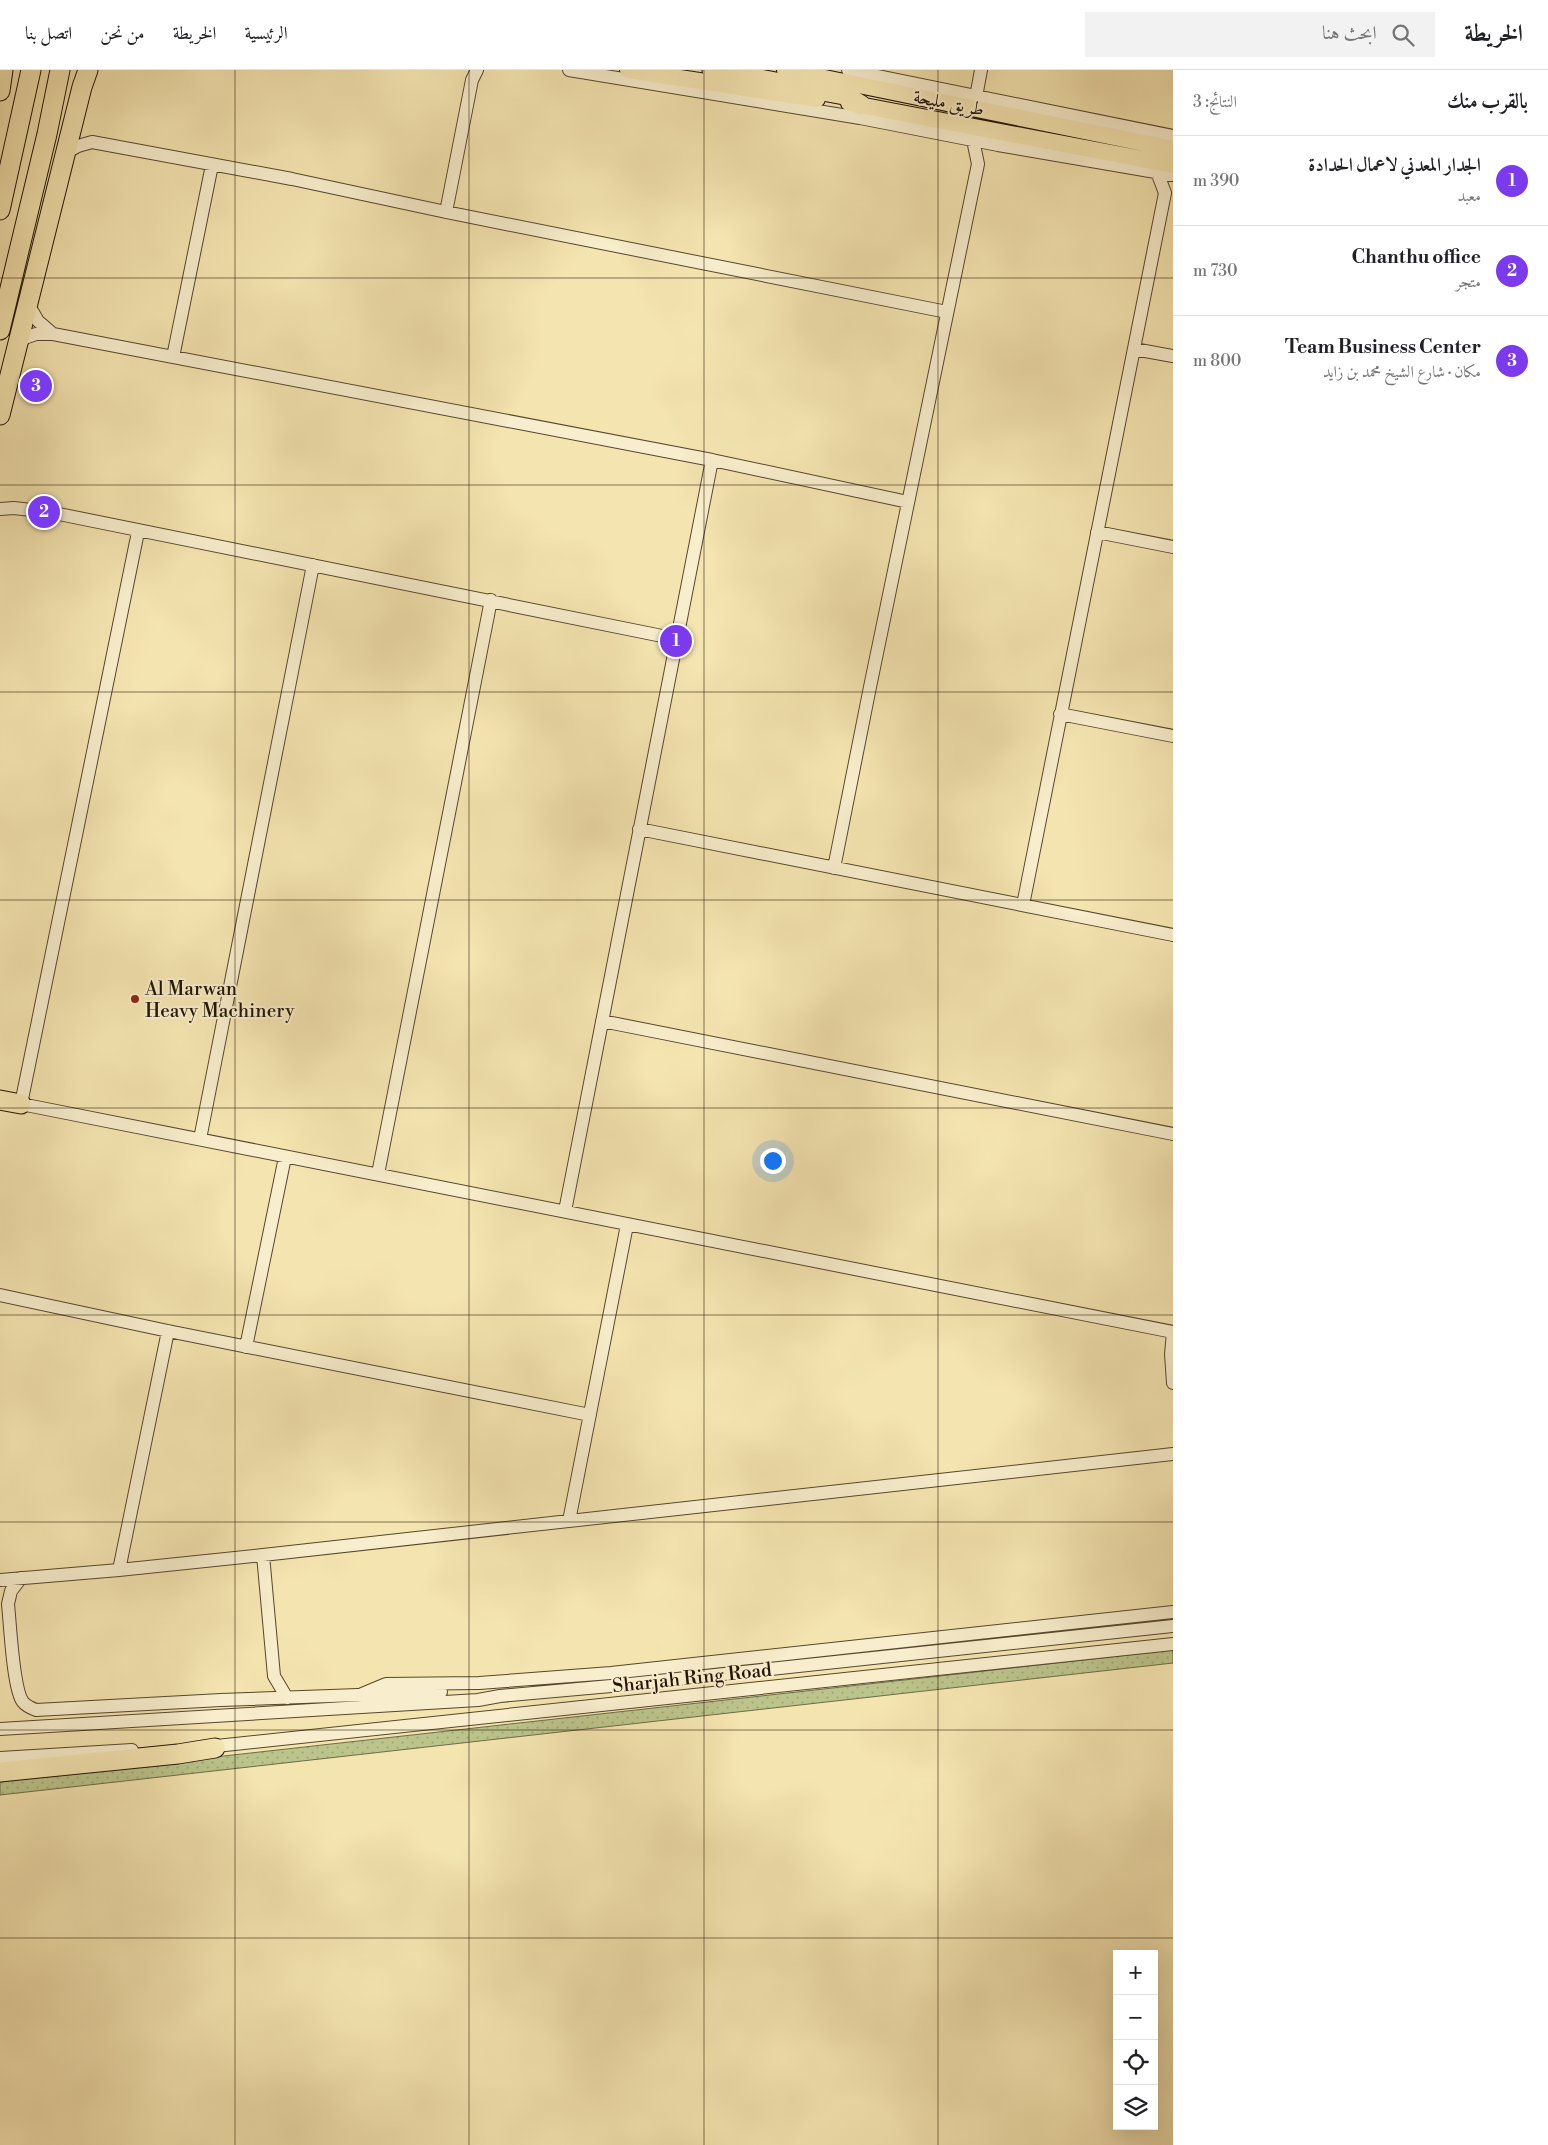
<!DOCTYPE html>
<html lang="ar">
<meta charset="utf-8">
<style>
:root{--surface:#fff;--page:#f2f2f2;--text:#202124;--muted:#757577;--line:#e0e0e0;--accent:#7c3aed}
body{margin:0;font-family:"Libre Bodoni",Amiri,serif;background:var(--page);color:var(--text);direction:rtl}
.controls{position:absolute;right:15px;bottom:15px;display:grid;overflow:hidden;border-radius:0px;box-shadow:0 5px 20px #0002}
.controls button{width:45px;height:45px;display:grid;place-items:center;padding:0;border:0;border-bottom:1px solid var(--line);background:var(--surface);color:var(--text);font:25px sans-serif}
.you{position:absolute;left:772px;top:1090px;width:18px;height:18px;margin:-12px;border:4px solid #fff;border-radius:50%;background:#1a73e8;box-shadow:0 0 0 8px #1a73e833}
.badge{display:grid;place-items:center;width:32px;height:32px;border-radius:50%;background:var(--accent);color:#fff;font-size:16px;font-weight:700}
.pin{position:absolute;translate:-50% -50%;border:2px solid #fff;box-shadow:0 1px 5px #0006}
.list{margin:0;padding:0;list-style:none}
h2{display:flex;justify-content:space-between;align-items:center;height:65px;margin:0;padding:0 20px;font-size:21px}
h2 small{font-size:16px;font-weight:400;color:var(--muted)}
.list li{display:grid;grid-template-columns:32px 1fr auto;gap:15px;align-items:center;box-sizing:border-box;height:90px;padding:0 20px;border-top:1px solid var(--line)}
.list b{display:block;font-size:19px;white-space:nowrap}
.list p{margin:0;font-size:16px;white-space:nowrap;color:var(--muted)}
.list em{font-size:16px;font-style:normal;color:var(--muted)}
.icon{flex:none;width:28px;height:28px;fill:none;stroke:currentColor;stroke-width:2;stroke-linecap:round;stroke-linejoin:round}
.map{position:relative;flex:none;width:1173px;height:2075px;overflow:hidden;direction:ltr}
header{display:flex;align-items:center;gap:30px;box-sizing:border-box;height:70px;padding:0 25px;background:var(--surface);border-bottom:1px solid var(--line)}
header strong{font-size:24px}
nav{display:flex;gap:28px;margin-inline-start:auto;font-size:18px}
.search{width:350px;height:45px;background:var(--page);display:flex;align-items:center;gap:12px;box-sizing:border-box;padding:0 18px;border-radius:0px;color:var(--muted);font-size:19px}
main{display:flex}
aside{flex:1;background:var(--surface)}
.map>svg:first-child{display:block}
.grass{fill:url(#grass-dots);stroke:#6e6c46}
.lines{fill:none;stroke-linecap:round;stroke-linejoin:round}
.minor-casing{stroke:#56472d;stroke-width:14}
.major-casing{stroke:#211301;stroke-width:18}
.highway-casing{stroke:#211301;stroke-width:21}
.minor{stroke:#f8edcc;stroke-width:12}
.major{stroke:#f4e4b0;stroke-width:16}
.highway{stroke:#f4e4b0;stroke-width:19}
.grid{fill:none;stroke:#211301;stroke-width:1;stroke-opacity:0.55}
.poi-dot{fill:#8f2418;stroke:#f8edcc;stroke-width:2}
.labels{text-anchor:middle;stroke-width:4;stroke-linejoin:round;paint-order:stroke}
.street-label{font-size:19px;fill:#211301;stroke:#f8edcc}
.poi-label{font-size:19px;fill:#211301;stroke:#f8edcc;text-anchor:start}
</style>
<header>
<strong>الخريطة</strong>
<div class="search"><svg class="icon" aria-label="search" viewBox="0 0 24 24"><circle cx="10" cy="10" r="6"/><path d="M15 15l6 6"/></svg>ابحث هنا</div>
<nav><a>الرئيسية</a><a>الخريطة</a><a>من نحن</a><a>اتصل بنا</a></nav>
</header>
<main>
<aside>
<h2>بالقرب منك<small>النتائج: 3</small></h2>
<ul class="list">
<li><span class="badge">1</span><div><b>الجدار المعدني لاعمال الحدادة</b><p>معبد</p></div><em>390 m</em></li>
<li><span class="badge">2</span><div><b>Chanthu office</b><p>متجر</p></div><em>730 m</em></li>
<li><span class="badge">3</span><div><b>Team Business Center</b><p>مكان · شارع الشيخ محمد بن زايد</p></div><em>800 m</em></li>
</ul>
</aside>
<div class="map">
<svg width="1173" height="2075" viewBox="0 0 1173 2075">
<defs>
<pattern id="grass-dots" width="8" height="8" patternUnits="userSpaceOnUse" patternTransform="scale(1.25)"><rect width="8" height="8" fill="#bbc48b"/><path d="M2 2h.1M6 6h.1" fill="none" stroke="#a0a876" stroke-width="1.8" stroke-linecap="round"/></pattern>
</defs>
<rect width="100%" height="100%" fill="#f4e4b0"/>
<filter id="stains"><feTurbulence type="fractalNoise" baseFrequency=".004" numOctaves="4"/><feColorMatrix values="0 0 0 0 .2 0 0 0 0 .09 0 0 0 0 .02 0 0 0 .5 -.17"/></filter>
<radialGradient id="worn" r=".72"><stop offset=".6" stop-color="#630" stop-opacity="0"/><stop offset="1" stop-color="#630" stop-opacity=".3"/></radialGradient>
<path class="grass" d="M1173,1580V1593L0,1725V1711Z"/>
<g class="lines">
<defs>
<path id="minor" d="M569,0L860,48L998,75L1173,105
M848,0L1173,66
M976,27L981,0
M65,83L78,76L92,72L292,109L446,142L947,242
M446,142L472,10L477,0
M28,234L38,251L53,264
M19,270L36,264H53L712,390L908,432
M1134,279L1173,286
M173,287L212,95
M0,439L14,438L49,442L677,569
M138,462L21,1034L1173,1262
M1097,462L1173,477
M1060,644L1173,666
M639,759L1173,865
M834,798L870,617L978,94L973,70
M1023,835L1165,123L1157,102
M602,951L1173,1064
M200,1069L313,495
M378,1104L491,530
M565,1141L712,390
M0,1225L168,1261L590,1345
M1173,1263L1171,1284L1173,1313
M246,1277L285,1087
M569,1451L627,1155
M263,1485L274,1606L287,1628
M119,1500L168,1261
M21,1508L11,1521L8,1534C10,1552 13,1620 23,1632C26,1636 31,1638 36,1640L221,1630L441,1622
M0,1510L119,1500L263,1485L1173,1384
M362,1624L386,1614L479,1613L611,1603L1173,1542
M0,1659L478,1630L500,1626L611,1616L1173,1556
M207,1677L1173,1574
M0,1688L132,1680"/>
<path id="major" d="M628,0L817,29
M785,0L1173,79
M849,33L1173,95"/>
<path id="highway" d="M712,0L844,25L861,35
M0,21L3,0
M0,140L31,0
M0,260L47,64L60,0
M0,345L82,17L88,0
M0,1030L21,1034
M0,1702L178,1684L215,1678"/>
</defs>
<use href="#minor" class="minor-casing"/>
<use href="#major" class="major-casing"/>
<use href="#highway" class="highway-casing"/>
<use href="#minor" class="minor"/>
<use href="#major" class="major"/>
<use href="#highway" class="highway"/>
</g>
<path class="grid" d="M235,0V2075M469,0V2075M704,0V2075M938,0V2075M0,208H1173M0,415H1173M0,622H1173M0,830H1173M0,1038H1173M0,1245H1173M0,1452H1173M0,1660H1173M0,1868H1173"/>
<circle class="poi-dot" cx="135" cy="929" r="5"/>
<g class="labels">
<g class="street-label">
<text transform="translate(949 32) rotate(11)" y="7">طريق مليحة</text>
<text transform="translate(692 1607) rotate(-6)" y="7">Sharjah Ring Road</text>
</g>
<g class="poi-label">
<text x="145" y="925">Al Marwan<tspan x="145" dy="22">Heavy Machinery</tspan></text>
</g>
</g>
<rect width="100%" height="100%" filter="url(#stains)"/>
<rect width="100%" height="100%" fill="url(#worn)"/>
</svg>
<div class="controls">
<button>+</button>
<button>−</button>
<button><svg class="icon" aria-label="locate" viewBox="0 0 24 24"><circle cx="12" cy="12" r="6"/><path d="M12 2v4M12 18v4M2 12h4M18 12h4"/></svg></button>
<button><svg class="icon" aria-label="layers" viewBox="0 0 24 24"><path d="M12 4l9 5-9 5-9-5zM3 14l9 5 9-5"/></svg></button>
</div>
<div class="you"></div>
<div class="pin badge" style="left:676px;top:571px">1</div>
<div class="pin badge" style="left:44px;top:442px">2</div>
<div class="pin badge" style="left:36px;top:316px">3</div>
</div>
</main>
